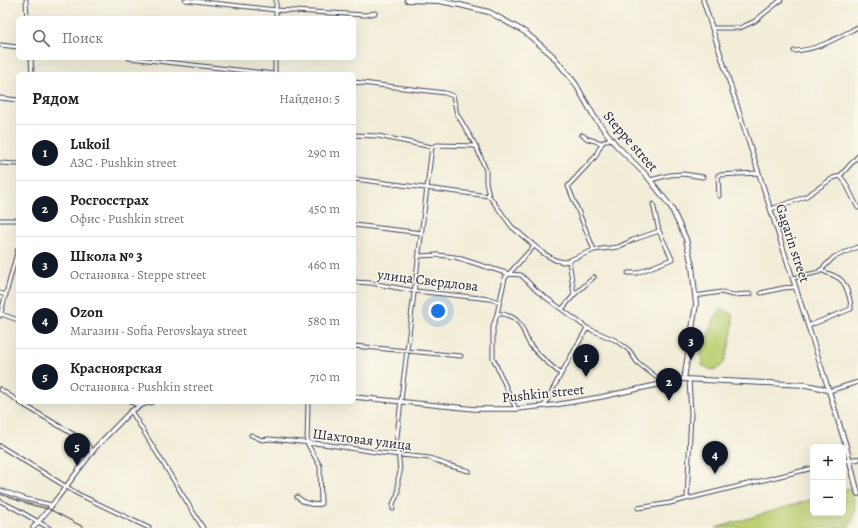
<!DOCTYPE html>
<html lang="ru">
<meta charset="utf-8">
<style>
:root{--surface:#fff;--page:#f2f2f2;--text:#202124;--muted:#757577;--line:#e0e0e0;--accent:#111827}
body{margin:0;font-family:Alegreya,serif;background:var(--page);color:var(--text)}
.controls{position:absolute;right:12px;bottom:12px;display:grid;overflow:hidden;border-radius:6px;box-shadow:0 4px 16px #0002}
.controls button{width:36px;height:36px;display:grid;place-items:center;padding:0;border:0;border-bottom:1px solid var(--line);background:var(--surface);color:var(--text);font:20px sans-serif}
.you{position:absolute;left:438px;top:311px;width:14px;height:14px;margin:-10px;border:3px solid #fff;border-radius:50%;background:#1a73e8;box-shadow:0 0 0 6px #1a73e833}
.badge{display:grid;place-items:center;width:26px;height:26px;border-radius:50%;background:var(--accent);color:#fff;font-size:13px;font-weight:700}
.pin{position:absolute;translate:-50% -33px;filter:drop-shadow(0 1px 2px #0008)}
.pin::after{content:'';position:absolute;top:21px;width:14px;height:12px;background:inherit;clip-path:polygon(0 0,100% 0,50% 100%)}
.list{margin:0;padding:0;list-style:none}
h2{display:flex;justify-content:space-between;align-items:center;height:52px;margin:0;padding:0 16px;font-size:17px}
h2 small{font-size:13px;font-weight:400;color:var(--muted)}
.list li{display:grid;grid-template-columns:26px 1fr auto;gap:12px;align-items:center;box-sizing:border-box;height:56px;padding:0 16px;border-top:1px solid var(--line)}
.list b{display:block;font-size:15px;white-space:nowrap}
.list p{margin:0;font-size:13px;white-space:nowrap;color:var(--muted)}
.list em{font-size:13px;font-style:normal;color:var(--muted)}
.icon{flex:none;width:22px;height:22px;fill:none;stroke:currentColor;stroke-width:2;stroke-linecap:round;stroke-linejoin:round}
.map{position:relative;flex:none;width:858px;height:528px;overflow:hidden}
.search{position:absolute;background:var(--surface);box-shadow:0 4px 16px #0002;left:16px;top:16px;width:340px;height:44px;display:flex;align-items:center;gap:10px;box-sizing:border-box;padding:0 14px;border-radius:6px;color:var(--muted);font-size:15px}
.panel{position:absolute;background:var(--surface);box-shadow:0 4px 16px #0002;left:16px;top:72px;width:340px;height:332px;border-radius:6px}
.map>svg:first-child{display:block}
.green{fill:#bccf73;stroke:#6f7857}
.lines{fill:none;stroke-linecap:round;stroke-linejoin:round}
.minor-casing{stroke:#414053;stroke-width:5}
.tertiary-casing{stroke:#414053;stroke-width:5.5}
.secondary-casing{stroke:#414053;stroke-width:6}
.minor{stroke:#fff;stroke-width:3}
.tertiary{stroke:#fff;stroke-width:3.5}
.secondary{stroke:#fff;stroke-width:4}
.rail{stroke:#22223b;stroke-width:1}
.labels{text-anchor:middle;stroke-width:3;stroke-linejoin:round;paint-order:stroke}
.street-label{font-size:14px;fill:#22223b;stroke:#fbf7ec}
</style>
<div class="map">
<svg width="858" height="528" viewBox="0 0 858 528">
<rect width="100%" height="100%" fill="#fbf7ec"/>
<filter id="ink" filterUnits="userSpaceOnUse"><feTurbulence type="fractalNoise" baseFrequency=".025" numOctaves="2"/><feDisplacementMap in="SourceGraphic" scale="8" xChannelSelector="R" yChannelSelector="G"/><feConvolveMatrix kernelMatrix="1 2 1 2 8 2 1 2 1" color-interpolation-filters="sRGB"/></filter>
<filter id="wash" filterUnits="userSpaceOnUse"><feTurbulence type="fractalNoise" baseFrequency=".012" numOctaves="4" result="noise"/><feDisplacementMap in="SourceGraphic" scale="16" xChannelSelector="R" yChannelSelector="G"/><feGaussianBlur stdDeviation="0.9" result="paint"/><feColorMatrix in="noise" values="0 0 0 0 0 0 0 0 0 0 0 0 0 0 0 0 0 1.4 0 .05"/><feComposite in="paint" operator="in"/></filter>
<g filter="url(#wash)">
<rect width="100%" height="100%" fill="#f2edd8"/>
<path class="green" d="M721,310C725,310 729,311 732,315C736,320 727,358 723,364C720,368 716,369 712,370L702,365L701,352L714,319Z
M850,488C856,505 858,513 848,528H716L813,499V513H843V490Z"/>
</g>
<g filter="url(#ink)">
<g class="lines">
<defs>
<path id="minor" d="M26,0L27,18
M185,0L276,10L366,15L375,13
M276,18V0
M713,28H740L755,21L781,0
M0,45L18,47
M794,51C818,50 837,38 858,27
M31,58L32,74
M129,58L274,74
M275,74V58
M354,82L445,93L453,96L457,114L476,146L486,170V182L489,196L512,227L543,253L555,260L563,262L572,259L594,250L618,247L633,240L659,231L653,204
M0,98L18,100
M354,135L378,136L432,147L437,145L476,146
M582,135L588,139L602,143
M0,163L18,164
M840,176L845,182L858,208
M354,179L489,196
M650,180L670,175L683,174L703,177
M719,196L718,175L759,173
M771,209L805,197L833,178L840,176L858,156
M0,220H18
M354,225L422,233
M594,250L568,186L595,157L602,143L611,138
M419,256L438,255L455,257L509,274L521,275L537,291L587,328L615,340L629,350L637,362L665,384
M628,273H637L672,259L659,231
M793,278L819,272L834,257L858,247
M354,282L371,283L415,291L490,299L499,302
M0,293L6,295
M761,293L783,288L796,287
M574,295L594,277
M695,296L721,292L733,295L751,294
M562,309L574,295L569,260
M1,314L18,320
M497,314C502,313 505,314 509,316C522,320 523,333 529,343C537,355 550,365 561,374
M0,316L18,249
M808,326L851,309C851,303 850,299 848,293C843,276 836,277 820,270
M354,346L461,356
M0,389L18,401
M829,391L858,382
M19,402L86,442L92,452
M131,402L137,405
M544,406L561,374L587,328
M516,409L493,358V327L497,314L505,278L534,246
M131,411L203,528
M251,435L262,440L269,439L323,444L382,453L430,458L447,465L469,471
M0,446L78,494L149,528
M843,461L850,460
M0,490L26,499L52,505
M297,497C304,503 311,506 321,504L320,466L307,443L308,402
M687,499L691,413L689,380
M0,501L16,509L49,528
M638,508L670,503L813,468
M393,509V504L398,493V479L400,473L399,459L396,446L402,391L432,147"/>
<path id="tertiary" d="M703,0L829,391
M354,397L475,409H516L554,405L601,397L684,379
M33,528L49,509L96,447L131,411L144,404L153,402"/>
<path id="secondary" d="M407,0L439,1L460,5L489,12L525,32L552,55L575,83L595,118L616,145L647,176L671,207L686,239L692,266L696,304L684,379L806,385L821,388L829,391L846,446L858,494
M850,460L858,459"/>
</defs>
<use href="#minor" class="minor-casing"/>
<use href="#tertiary" class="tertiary-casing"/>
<use href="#secondary" class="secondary-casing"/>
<use href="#minor" class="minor"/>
<use href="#tertiary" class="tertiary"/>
<use href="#secondary" class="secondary"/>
<path class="rail" d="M0,494L28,504L49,509L85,528"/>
</g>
</g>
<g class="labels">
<g class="street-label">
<text transform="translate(631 141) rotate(49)" y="5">Steppe street</text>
<text transform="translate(793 243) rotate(72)" y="5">Gagarin street</text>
<text transform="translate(428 280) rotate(7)" y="5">улица Свердлова</text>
<text transform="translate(543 393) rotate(-6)" y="5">Pushkin street</text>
<text transform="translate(362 439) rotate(7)" y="5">Шахтовая улица</text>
</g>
</g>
</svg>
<div class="controls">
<button>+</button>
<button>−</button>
</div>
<div class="you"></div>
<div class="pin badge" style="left:586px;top:377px">1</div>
<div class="pin badge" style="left:669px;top:401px">2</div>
<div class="pin badge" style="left:691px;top:360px">3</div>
<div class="pin badge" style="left:715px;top:474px">4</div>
<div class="pin badge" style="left:77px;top:466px">5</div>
<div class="search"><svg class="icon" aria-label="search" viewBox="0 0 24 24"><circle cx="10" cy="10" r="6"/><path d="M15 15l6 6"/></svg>Поиск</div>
<section class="panel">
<h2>Рядом<small>Найдено: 5</small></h2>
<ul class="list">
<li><span class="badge">1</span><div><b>Lukoil</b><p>АЗС · Pushkin street</p></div><em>290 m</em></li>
<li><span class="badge">2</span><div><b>Росгосстрах</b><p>Офис · Pushkin street</p></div><em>450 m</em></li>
<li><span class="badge">3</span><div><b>Школа № 3</b><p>Остановка · Steppe street</p></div><em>460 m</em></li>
<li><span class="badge">4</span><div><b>Ozon</b><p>Магазин · Sofia Perovskaya street</p></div><em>580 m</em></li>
<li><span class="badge">5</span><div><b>Красноярская</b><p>Остановка · Pushkin street</p></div><em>710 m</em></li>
</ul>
</section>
</div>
